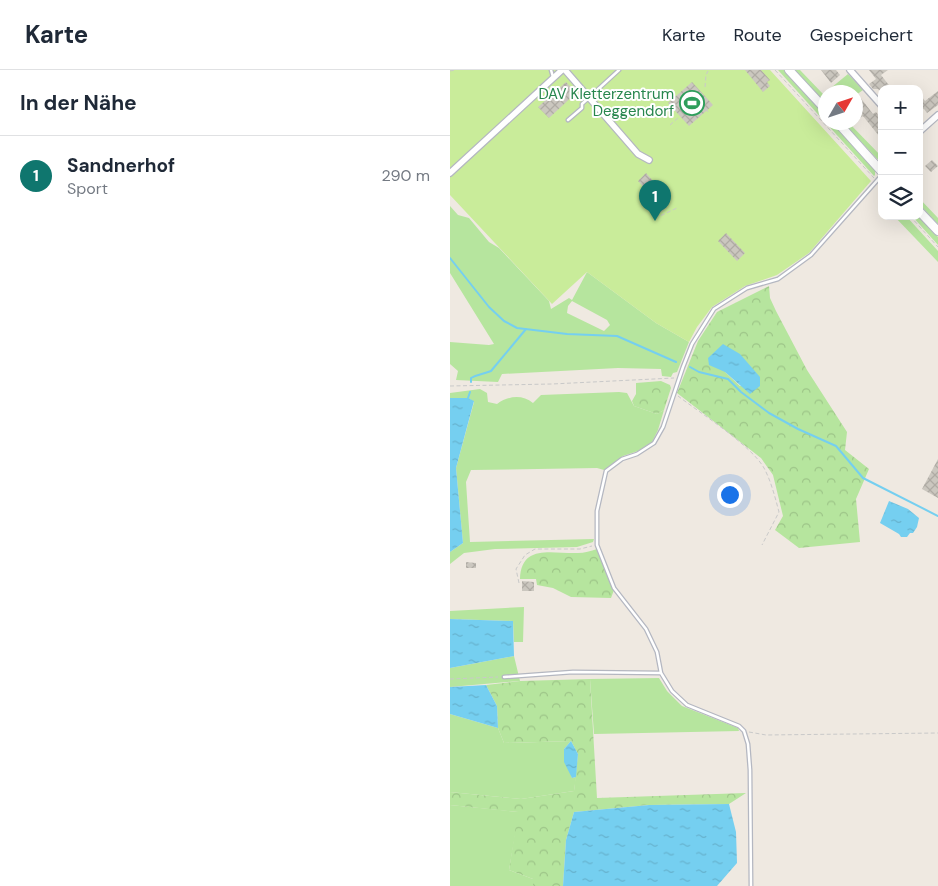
<!DOCTYPE html>
<html lang="de">
<meta charset="utf-8">
<style>
:root{--surface:#fff;--page:#f2f2f3;--text:#1f2937;--muted:#747a83;--line:#e0e1e3;--accent:#0f766e}
body{margin:0;font-family:"DM Sans",sans-serif;background:var(--page);color:var(--text)}
.controls{position:absolute;right:15px;top:15px;display:grid;overflow:hidden;border-radius:10px;box-shadow:0 5px 20px #0002}
.controls button{width:45px;height:45px;display:grid;place-items:center;padding:0;border:0;border-bottom:1px solid var(--line);background:var(--surface);color:var(--text);font:25px sans-serif}
.compass{position:absolute;left:368px;top:15px;width:45px;height:45px;border-radius:50%;background:var(--surface);box-shadow:0 5px 20px #0002;rotate:51deg}
.you{position:absolute;left:279px;top:424px;width:18px;height:18px;margin:-12px;border:4px solid #fff;border-radius:50%;background:#1a73e8;box-shadow:0 0 0 8px #1a73e833}
.badge{display:grid;place-items:center;width:32px;height:32px;border-radius:50%;background:var(--accent);color:#fff;font-size:16px;font-weight:700}
.pin{position:absolute;translate:-50% -41px;filter:drop-shadow(0 1px 2px #0008)}
.pin::after{content:'';position:absolute;top:26px;width:18px;height:15px;background:inherit;clip-path:polygon(0 0,100% 0,50% 100%)}
.list{margin:0;padding:0;list-style:none}
h2{display:flex;justify-content:space-between;align-items:center;height:65px;margin:0;padding:0 20px;font-size:21px}
h2 small{font-size:16px;font-weight:400;color:var(--muted)}
.list li{display:grid;grid-template-columns:32px 1fr auto;gap:15px;align-items:center;box-sizing:border-box;height:80px;padding:0 20px;border-top:1px solid var(--line)}
.list b{display:block;font-size:19px;white-space:nowrap}
.list p{margin:0;font-size:16px;white-space:nowrap;color:var(--muted)}
.list em{font-size:16px;font-style:normal;color:var(--muted)}
.icon{flex:none;width:28px;height:28px;fill:none;stroke:currentColor;stroke-width:2;stroke-linecap:round;stroke-linejoin:round}
.map{position:relative;flex:none;width:488px;height:816px;overflow:hidden}
header{display:flex;align-items:center;gap:30px;box-sizing:border-box;height:70px;padding:0 25px;background:var(--surface);border-bottom:1px solid var(--line)}
header strong{font-size:24px}
nav{display:flex;gap:28px;margin-inline-start:auto;font-size:18px}
main{display:flex}
aside{flex:1;background:var(--surface)}
.map>svg:first-child{display:block}
.grass{fill:#b6e59e;fill-rule:evenodd}
.forest{fill:url(#forest-crowns);fill-rule:evenodd}
.pitch{fill:#c9ec9a}
.water{fill:url(#water-ripples)}
.lines{fill:none;stroke-linecap:round;stroke-linejoin:round}
.stream{stroke:#75cff0;stroke-width:2}
.building{fill:url(#building-cross-hatch)}
.lane-casing{stroke:#b4b7c1;stroke-width:5}
.street-casing{stroke:#b4b7c1;stroke-width:8}
.secondary-casing{stroke:#b4b7c1;stroke-width:10}
.path{stroke:#c9c9c9;stroke-width:1;stroke-dasharray:4 2.5;stroke-linecap:butt}
.lane{stroke:#fff;stroke-width:2.5}
.street{stroke:#fff;stroke-width:5.5}
.secondary{stroke:#fff;stroke-width:8}
.labels{text-anchor:middle;stroke-width:4;stroke-linejoin:round;paint-order:stroke}
.leisure-label{font-size:15px;fill:#27864d;stroke:#fff;text-anchor:end}
</style>
<header>
<strong>Karte</strong>
<nav><a>Karte</a><a>Route</a><a>Gespeichert</a></nav>
</header>
<main>
<aside>
<h2>In der Nähe<small></small></h2>
<ul class="list">
<li><span class="badge">1</span><div><b>Sandnerhof</b><p>Sport</p></div><em>290 m</em></li>
</ul>
</aside>
<div class="map">
<svg width="488" height="816" viewBox="0 0 488 816">
<defs>
<pattern id="forest-crowns" width="20" height="18" patternUnits="userSpaceOnUse" patternTransform="scale(1.25)"><rect width="20" height="18" fill="#b6e59e"/><path d="M2 6a3 3 0 1 1 6 0M12 15a3 3 0 1 1 6 0" fill="none" stroke="#9dc588"/></pattern>
<pattern id="water-ripples" width="26" height="14" patternUnits="userSpaceOnUse" patternTransform="scale(1.25)"><rect width="26" height="14" fill="#75cff0"/><path d="M2 4q2-2 4 0t4 0M15 11q2-2 4 0t4 0" fill="none" stroke="#66b2ce"/></pattern>
<pattern id="building-cross-hatch" width="8" height="8" patternUnits="userSpaceOnUse" patternTransform="scale(1.25)"><rect width="8" height="8" fill="#cbc7bf"/><path d="M0 0l8 8M0 8l8-8" fill="none" stroke="#afaba4"/></pattern>
</defs>
<rect width="100%" height="100%" fill="#efe9e1"/>
<path class="grass" d="M328,0H334L375,45V52Z
M344,0H350L373,24L376,23L375,34Z
M398,4L413,20L406,25V22H376Z
M376,53H383L425,99V105L424,106Z
M393,53H399L432,87V94Z
M469,128L488,148V154L469,134Z
M0,136L8,145L19,148L39,172L49,178L99,231L101,239L119,228L122,230L137,202L206,253L239,272L227,302L223,303L221,307L212,306L211,299L168,298L52,304L48,312L6,310L8,301L0,294V272L39,275L44,274L0,203ZM122,231L157,250L160,255L154,261L117,243L118,236Z
M444,146H456L488,181V192Z
M462,146H469L488,167V175Z
M30,319L37,323L38,332L47,334C58,326 72,324 83,333L91,325L169,322L177,323L184,336L207,344L214,340L208,360L202,372L188,381L173,386L154,400L147,398L21,400L16,412L20,472L144,469L143,472L127,477L45,479L14,483L0,494V482L13,473L6,398L24,332L18,328H0V323Z
M74,537L73,572H64L63,551L0,549V541Z
M64,586L70,611L0,617V598Z
M209,608L217,621L232,636L288,658L289,661L144,664L140,609Z
M0,644L48,658L54,673L121,671L114,679L122,708L126,707L124,721L71,729L0,722Z
M0,735L69,742L59,800L83,809V816H0Z"/>
<path class="forest" d="M319,216L320,228L326,241L357,300L397,362L395,380L419,399L406,429L410,472L349,478L325,460L333,446L323,405L311,388L227,323L248,271L267,242ZM275,302L310,316H290Z
M211,311L220,315L221,318L214,340L207,344L184,336L182,331L186,324V313Z
M147,479L164,520L161,528L121,527L103,518L87,515L86,509H70C71,473 103,484 128,483C134,483 141,481 147,479Z
M140,609L147,728L296,723L279,734L199,735L124,742L116,770L113,816H83V809L59,800L68,742L0,735V722L71,729L124,721L128,684L121,671L54,673L48,658L47,636L36,615L70,611Z"/>
<path class="pitch" d="M0,0H320L421,111L359,183L327,205L295,216L262,237L247,257L239,272L206,253L137,202L102,234L0,125Z"/>
<path class="water" d="M273,274L290,284L310,307V316L300,324L275,302L259,295L258,288Z
M0,328H18L24,331L6,398L13,473L0,482Z
M439,431L458,439L469,448L467,457L463,463H460L457,467H451L449,464L430,453Z
M0,549L63,551L64,586L0,598Z
M36,615L47,636L48,658L0,644V617Z
M121,671L128,684L126,707L122,708L114,692V679Z
M279,734L286,762L287,793L267,816H113L116,770L124,742L199,735Z"/>
<g class="lines">
<path class="stream" d="M0,188L39,237L54,251L67,258L117,264L167,266L226,292
M240,297L249,302L278,309L291,322L319,343L348,359L386,376L413,408L488,446
M21,312V308C28,304 34,304 41,301L76,259
M18,328L20,322"/>
</g>
<path class="building" d="M295,0H311L320,10L317,12L320,16L313,22Z
M371,0H386L390,5L381,13Z
M419,0H438L431,5L442,19H432V23L428,19H423L419,14L426,9Z
M116,12L126,23L99,48L88,37Z
M242,12L263,35L239,56L218,33Z
M488,21V35L477,43L474,39L469,41V23L475,31Z
M406,22L423,44L426,42L432,49V63L429,66L413,46L410,48L406,42Z
M482,90L488,96L481,102L475,96Z
M196,103L204,112L200,115L215,131L213,132L217,137L209,143L193,125L198,122L188,111Z
M276,163L295,183L287,191L268,171Z
M488,389V428L472,419Z
M16,492L26,493V498H16Z
M72,511L84,512V521H72Z"/>
<g class="lines">
<defs>
<path id="lane" d="M101,0L103,7
M118,50L132,38V34L169,0
M54,607L123,602L211,603
M301,816L300,700L298,674L294,661L289,656L237,635L222,621L211,603L207,582L196,559L164,518L147,475V441L156,401L172,389L187,384L204,373L213,357L233,297L242,274L264,239L297,218L328,209L361,185L432,105"/>
<path id="street" d="M115,0L188,84L199,90
M400,0L432,36
M469,62L488,45
M0,103L112,0"/>
<path id="secondary" d="M339,0L376,40
M387,52L432,102
M469,141L488,161"/>
</defs>
<use href="#lane" class="lane-casing"/>
<use href="#street" class="street-casing"/>
<use href="#secondary" class="secondary-casing"/>
<path class="path" d="M325,0L424,108
M0,1L5,0
M255,17L256,5L258,1
M258,36H260L256,39L258,42
M220,55L228,48
M191,131L202,143L210,146L227,138
M460,146L488,177
M0,316L102,314L224,308
M228,326C250,343 301,375 314,398C321,411 325,427 329,442L312,475
M69,513L66,499L75,485L85,479H130L142,476
M0,609L48,607
M299,662L316,665L488,663"/>
<use href="#lane" class="lane"/>
<use href="#street" class="street"/>
<use href="#secondary" class="secondary"/>
</g>
<defs>
<symbol id="stadium-ring" viewBox="-11 -11 22 22"><circle r="9.5" fill="#fff" stroke="#2e9e5b" stroke-width="1.5"/><path d="M0-5a6.5 5 0 1 0 0 10a6.5 5 0 1 0 0-10ZM-3.5-1.8h7v3.6h-7Z" fill="#2e9e5b"/></symbol>
</defs>
<g fill-rule="evenodd">
<use href="#stadium-ring" x="228" y="19" width="28" height="28"/>
</g>
<g class="labels">
<g class="leisure-label">
<text x="224" y="29">DAV Kletterzentrum<tspan x="224" dy="17">Deggendorf</tspan></text>
</g>
</g>
</svg>
<div class="controls">
<button>+</button>
<button>−</button>
<button><svg class="icon" aria-label="layers" viewBox="0 0 24 24"><path d="M12 4l9 5-9 5-9-5zM3 14l9 5 9-5"/></svg></button>
</div>
<svg class="compass" viewBox="-18 -18 36 36"><path d="M0-13l5 13h-10z" fill="#e53935"/><path d="M0 13l5-13h-10z" fill="#747a83"/></svg>
<div class="you"></div>
<div class="pin badge" style="left:205px;top:151px">1</div>
</div>
</main>
